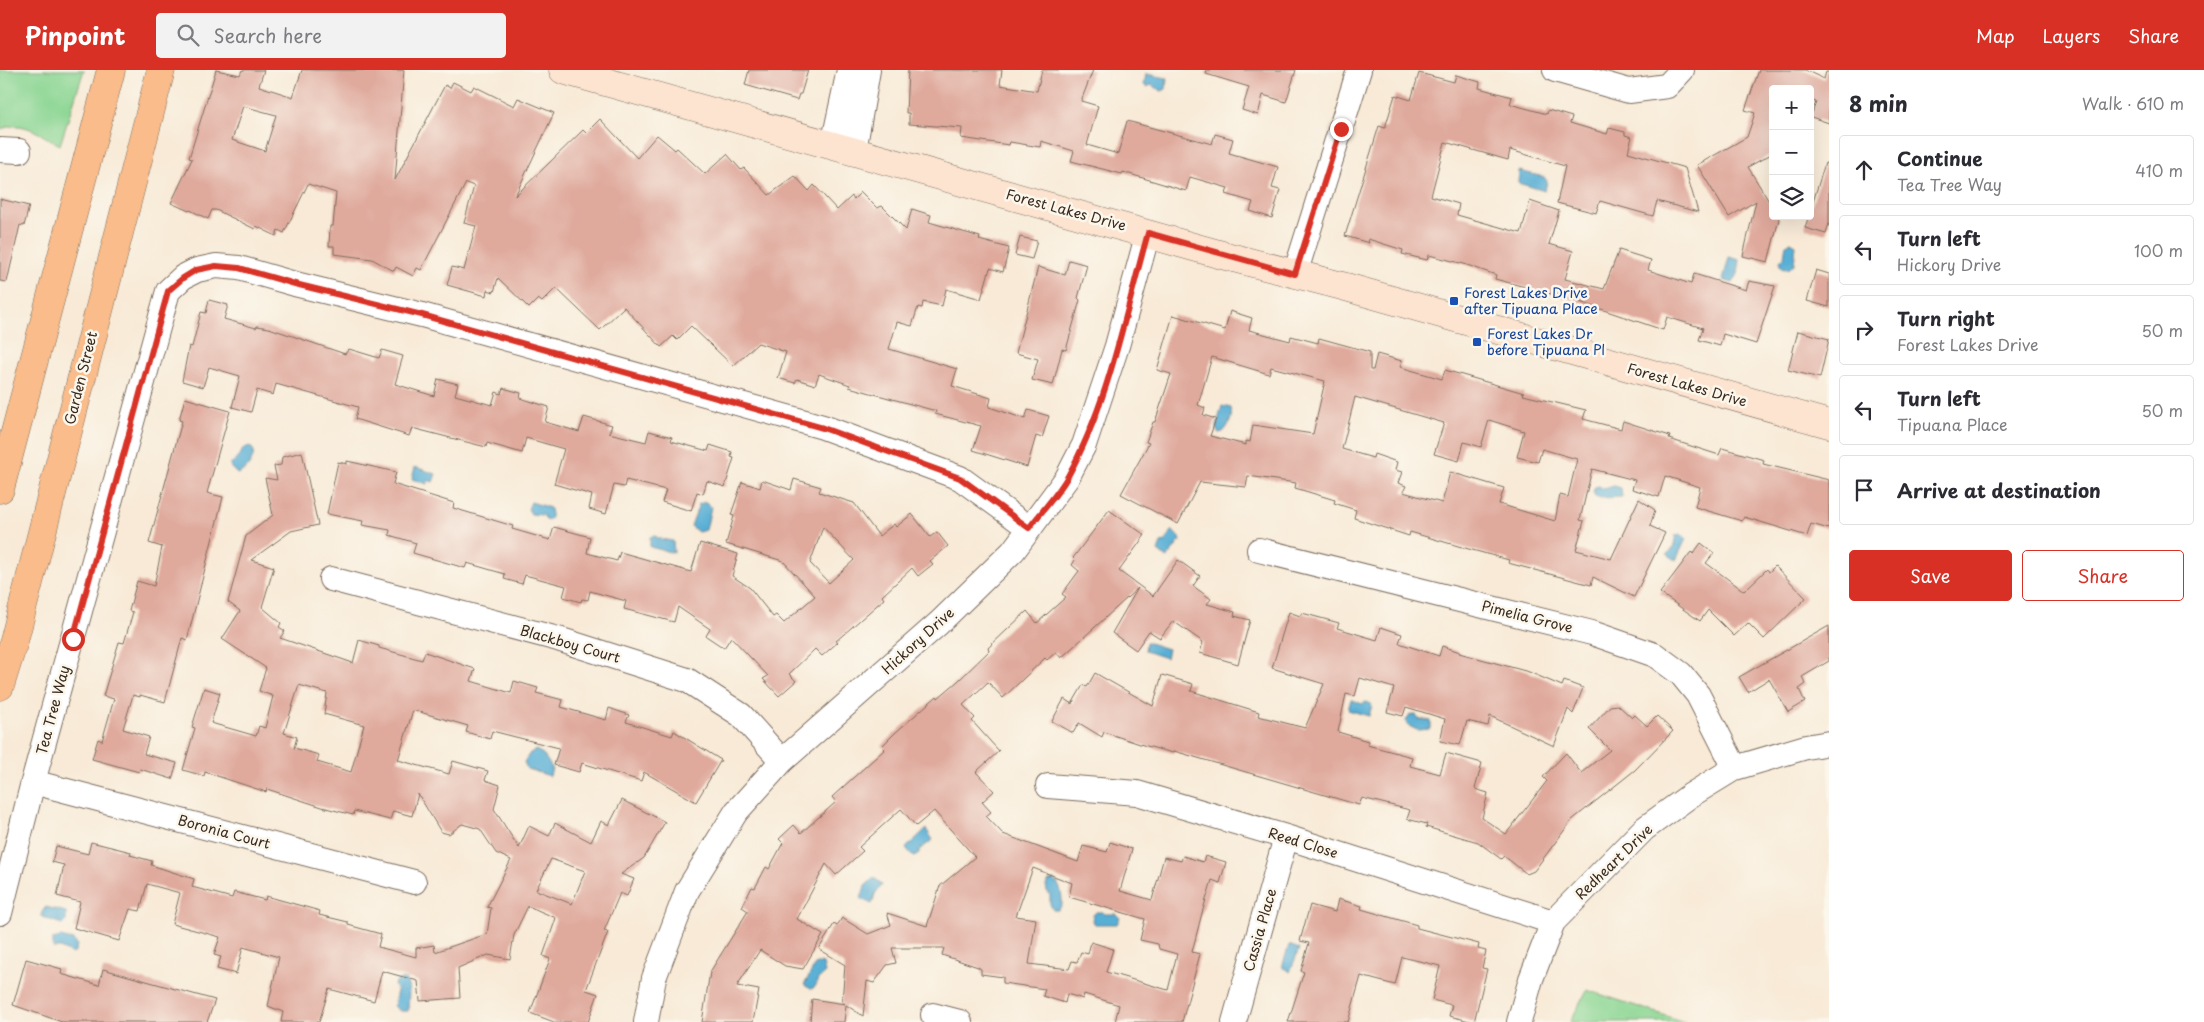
<!DOCTYPE html>
<meta charset="utf-8">
<style>
:root{--surface:#fff;--page:#f2f2f3;--text:#2b2b33;--muted:#7c7c81;--line:#e1e1e2;--accent:#d93025}
body{margin:0;font-family:"Playpen Sans",sans-serif;background:var(--page);color:var(--text)}
.controls{position:absolute;right:15px;top:15px;display:grid;overflow:hidden;border-radius:5px;box-shadow:0 5px 20px #0002}
.controls button{width:45px;height:45px;display:grid;place-items:center;padding:0;border:0;border-bottom:1px solid var(--line);background:var(--surface);color:var(--text);font:25px sans-serif}
.stop{position:absolute;width:15px;height:15px;margin:-11px;border:4px solid #d93025;border-radius:50%;background:#fff}
.stop.end{background:#d93025;border-color:#fff;box-shadow:0 1px 5px #0008}
.list{margin:0;padding:0;list-style:none}
h2{display:flex;justify-content:space-between;align-items:center;height:65px;margin:0;padding:0 20px;font-size:21px}
h2 small{font-size:16px;font-weight:400;color:var(--muted)}
.list li{display:grid;grid-template-columns:32px 1fr auto;gap:15px;align-items:center;box-sizing:border-box;height:70px;margin:0 10px 10px;padding:0 10px;border:1px solid var(--line);border-radius:5px}
.list b{display:block;font-size:19px;white-space:nowrap}
.list p{margin:0;font-size:16px;white-space:nowrap;color:var(--muted)}
.list em{font-size:16px;font-style:normal;color:var(--muted)}
.actions{display:flex;gap:10px;padding:15px 20px}
.actions a{flex:1;padding:11px 0;border:1px solid var(--accent);border-radius:5px;text-align:center;font-size:18px;color:var(--accent)}
.actions .main{background:var(--accent);color:#fff}
.icon{flex:none;width:28px;height:28px;fill:none;stroke:currentColor;stroke-width:2;stroke-linecap:round;stroke-linejoin:round}
.map{position:relative;flex:none;width:1829px;height:952px;overflow:hidden}
header{display:flex;align-items:center;gap:30px;box-sizing:border-box;height:70px;padding:0 25px;background:var(--accent);color:#fff}
header strong{font-size:24px}
nav{display:flex;gap:28px;margin-inline-start:auto;font-size:18px}
.search{width:350px;height:45px;background:var(--page);display:flex;align-items:center;gap:12px;box-sizing:border-box;padding:0 18px;border-radius:5px;color:var(--muted);font-size:19px}
main{display:flex}
aside{flex:1;background:var(--surface)}
.map>svg:first-child{display:block}
.green{fill:#8ad593;stroke:#628058}
.water{fill:#59afd5;stroke:#4a6c7a}
.building{fill:#dfa99c;fill-rule:evenodd}
.lines{fill:none;stroke-linecap:round;stroke-linejoin:round}
.street-casing{stroke:#7d6d5f;stroke-width:26}
.secondary-casing{stroke:#7d6d5f;stroke-width:29}
.primary-casing{stroke:#7d6d5f;stroke-width:29}
.street{stroke:#fff;stroke-width:24}
.secondary{stroke:#fde4d0;stroke-width:28}
.primary{stroke:#f9bc8a;stroke-width:28}
.route{stroke:#d93025;stroke-width:6}
.transit-dot{fill:#1a4fb4;stroke:#fbf7ec;stroke-width:2}
.labels{text-anchor:middle;stroke-width:5;stroke-linejoin:round;paint-order:stroke}
.street-label{font-size:14px;fill:#3b2a1e;stroke:#fbf7ec}
.transit-label{font-size:14px;fill:#164399;stroke:#fbf7ec;text-anchor:start}
</style>
<header>
<strong>Pinpoint</strong>
<div class="search"><svg class="icon" aria-label="search" viewBox="0 0 24 24"><circle cx="10" cy="10" r="6"/><path d="M15 15l6 6"/></svg>Search here</div>
<nav><a>Map</a><a>Layers</a><a>Share</a></nav>
</header>
<main>
<div class="map">
<svg width="1829" height="952" viewBox="0 0 1829 952">
<rect width="100%" height="100%" fill="#fbf7ec"/>
<filter id="ink" filterUnits="userSpaceOnUse"><feTurbulence type="fractalNoise" baseFrequency=".02" numOctaves="2"/><feDisplacementMap in="SourceGraphic" scale="10" xChannelSelector="R" yChannelSelector="G"/><feConvolveMatrix kernelMatrix="1 2 1 2 8 2 1 2 1" color-interpolation-filters="sRGB"/></filter>
<filter id="wash" filterUnits="userSpaceOnUse"><feTurbulence type="fractalNoise" baseFrequency=".0096" numOctaves="4" result="noise"/><feDisplacementMap in="SourceGraphic" scale="20" xChannelSelector="R" yChannelSelector="G"/><feGaussianBlur stdDeviation="1.12" result="paint"/><feColorMatrix in="noise" values="0 0 0 0 0 0 0 0 0 0 0 0 0 0 0 0 0 1.4 0 .05"/><feComposite in="paint" operator="in"/></filter>
<g filter="url(#wash)">
<rect width="100%" height="100%" fill="#f8ead7"/>
<path class="green" d="M0,0H84L60,75C40,65 22,48 0,60Z
M1587,920L1685,952H1570Z"/>
<path class="water" d="M1146,4L1167,8L1166,19L1162,21L1151,15L1147,17L1144,15Z
M1519,101L1544,107L1547,111L1545,121L1518,113Z
M1791,172L1796,175L1794,194L1790,198L1784,199L1780,196V191L1784,187L1786,174Z
M1729,187L1740,190L1738,204L1733,213L1723,210Z
M1222,336L1231,338C1233,347 1229,356 1223,362L1218,363L1216,358Z
M250,376L254,381C253,391 248,400 237,404L231,398L230,394L236,390L244,378Z
M415,397L436,404L433,412L428,410L427,414L412,409Z
M1599,416L1604,419L1614,416L1621,418L1622,427L1601,428L1595,426L1593,422L1595,417Z
M531,432L550,438C550,444 554,447 547,451L543,445L531,444L528,439Z
M706,432L711,437L706,460L698,462L691,456L699,434Z
M1172,460L1181,470L1167,488L1158,481L1161,473L1165,472Z
M1680,464L1686,469L1676,490L1667,484L1673,479L1676,465Z
M655,466L660,469L673,471L674,483L650,477V467Z
M1146,572L1168,579L1166,588L1145,581Z
M1351,629L1362,634L1366,632L1372,635L1369,646L1348,640Z
M1410,644L1416,645L1418,649L1431,651V659L1417,660L1407,655L1406,651Z
M536,680L543,684L552,698L550,706L527,699L524,692L530,683Z
M926,759L933,770L919,780V784L914,787L906,778Z
M874,808L882,814L875,824L872,834L861,829L865,816Z
M1054,810C1062,817 1062,826 1062,835L1058,840H1053L1050,834V825L1047,821L1046,815L1049,811Z
M46,837L66,842V851L62,854L42,847V841Z
M1096,842H1103L1104,844H1116L1120,848L1117,854H1095L1092,851L1093,845Z
M60,867L73,870L77,874L76,880L73,884L60,878H53V869Z
M1289,875L1299,879L1290,902L1282,897Z
M819,893L823,894L825,903L818,909L815,917L811,919L804,915L815,895Z
M402,909L406,910L409,919L408,941H400L394,936L397,920L394,915L395,912Z"/>
<g id="blocks">
<path class="building" d="M216,0L240,5L242,0H264L259,16L293,27L302,0H404L395,110L445,15L450,18L453,12L471,21L474,16L514,36L518,28L554,43L515,126L583,60L586,63L600,49L637,88L657,65L675,80L677,78L705,104L727,84L741,100L744,98L769,125L795,106L809,121L814,115L837,140L852,126L854,129L861,122L877,138L882,136L906,160L912,139L931,145L929,152L980,167L979,170L1009,178L1003,202L990,198L981,229L946,219L942,236L923,232L922,238L918,237L912,256L897,252L889,279L957,299L952,316L991,328L989,337L1025,349L1028,340L1049,346L1042,368L1036,366L1027,397L973,380L981,356L935,344L936,341L849,317L850,315L819,304L815,315L797,309L795,313L778,308L786,282L758,273L733,296L691,256L677,270L673,266L661,277L624,237L600,260L556,218L542,232L538,229L529,238L498,208L494,222L487,220L486,226L447,215L452,197L464,200L476,156L464,153L474,116L466,113L421,200L417,198L413,206L396,197L394,201L372,189L334,184V176H329L330,156H333L336,123L308,114L284,163L278,160L276,166L256,156L255,159L216,140H212L208,149L190,140L189,141L171,133L192,89L189,88ZM243,36L276,45L265,81L232,70Z
M749,0H808L801,24H799L797,30L745,15Z
M908,0H1002L1000,15L1037,21L1042,0H1093L1081,31L1098,36L1087,75L1118,84L1127,51L1212,74L1215,64L1233,69L1229,83L1278,97L1272,118L1280,120L1272,148L1250,141L1253,132L1226,124L1228,118L1190,107L1186,121L1123,102L1122,104L1071,91L1074,81L1041,71L1040,77L1010,72L1009,75L961,68L962,58L909,54V43H906Z
M1207,0H1296L1286,32L1263,25L1258,45L1242,40L1249,17L1206,4Z
M1759,0H1805L1824,9L1826,2H1829V53L1811,47L1816,32L1810,30V19H1773V83L1748,97L1773,138V146H1777L1779,149L1768,192L1743,186L1756,131L1729,147L1697,95L1747,67L1755,43L1745,40Z
M1419,3L1454,12L1456,5L1480,12L1479,18L1512,27L1510,34L1547,44L1548,40L1572,47L1570,53L1607,64L1609,58L1625,62V65L1632,67L1628,82L1685,98L1698,142L1657,131L1653,146L1600,131L1596,143L1557,133L1565,96L1510,80L1508,90L1445,72L1431,126L1459,134L1457,145L1521,163L1530,131L1559,141L1549,174L1573,181L1565,209L1604,219L1619,180L1651,190L1648,200L1691,214L1694,204L1746,220L1749,211L1775,216L1756,274L1723,264L1720,276L1699,270L1703,258L1667,247L1663,260L1574,230L1495,209L1496,205L1464,194L1429,185L1427,190L1402,184L1403,180L1368,169L1369,173L1345,166L1379,56L1385,58L1395,25L1411,30Z
M1825,93L1829,94V153L1826,164L1805,158Z
M0,129L29,136L24,156L20,155L7,212L0,211Z
M1020,167L1037,171L1032,189L1015,185Z
M1069,190L1087,195L1078,228L1080,230L1066,280L1062,279L1053,315L1032,310L1038,289L1016,283L1038,197L1065,205Z
M1816,200L1829,204V237L1807,231Z
M209,230L228,235L224,249L256,258L257,256L269,258L345,284L349,279L379,288L382,280L403,286L395,314L434,326L438,309L458,314L455,325L492,335L496,322L501,324L503,318L521,323L520,328L549,337L545,352L579,362L584,347L612,355L609,363L646,372L649,361L672,367L671,371L708,381L710,375L732,382L731,387L734,388L725,417L707,411L703,424L697,422L691,441L662,432L666,420L626,410L624,417L614,415L606,444L589,439L592,425L554,414L564,379L526,368L522,383L487,373L486,377L412,358L409,366L355,349L358,337L276,314L273,325L257,320L251,342L232,337L240,306L209,297L203,317L182,311L189,276L192,277L201,242L206,243Z
M1230,241L1252,248L1249,260L1290,271L1291,266L1318,273L1319,268L1370,282V300H1373L1377,284L1402,291L1400,297L1442,309L1445,300L1524,323L1523,325L1586,340L1583,349L1621,359L1623,351L1670,366L1669,369L1719,385L1722,378L1764,390L1763,394L1829,410V459L1811,454L1807,466L1744,447L1742,451L1695,437L1700,417L1665,406L1659,427L1632,419L1635,410L1592,399L1580,450L1584,451L1576,480L1611,489L1639,429L1655,440L1650,456L1665,463L1634,527L1593,507L1591,515L1508,493L1509,490L1465,478L1410,462L1409,466L1354,448L1356,440L1334,433L1335,430L1295,418L1296,413L1248,406L1246,417L1200,412L1178,454L1121,424L1149,373L1146,372L1153,352H1155L1171,304L1157,300L1173,245L1225,260ZM1212,287L1269,304L1271,297L1325,311L1313,364L1253,355L1250,372L1246,371V375L1210,366L1216,349L1203,345L1205,338L1198,335ZM1355,327L1444,353L1434,384L1459,391L1464,372L1481,377L1489,350L1524,361L1517,387L1538,392L1542,379L1577,389L1568,427L1560,425L1555,451L1499,434L1504,418L1450,402L1442,433L1403,422L1406,416L1398,413L1402,402L1395,400L1397,392L1374,384L1373,388L1342,379Z
M1798,261L1829,269L1820,308L1788,300Z
M185,328L230,341L207,423L223,427L187,570L182,568L165,632L140,625V627L133,625L123,659L149,667L144,684L177,693L172,709L140,699L139,702L92,689L98,669L102,671L114,629L103,626L119,572L124,573L133,542L129,541L137,511L154,516L162,477L149,473L182,351L179,350Z
M302,382L318,455L291,461L251,490L274,497L262,537L281,553L279,557L285,561L280,568L353,593L359,570L379,576V578L422,590L425,582L475,599L471,611L511,623L514,611L538,618L536,623L563,630L561,637L606,650L609,638L629,645L626,652L672,666L674,661L721,690L696,732L644,702L641,711L582,693L579,702L554,695L559,678L492,661L490,669L466,662L468,656L413,640L398,690L449,704L453,691L488,701L485,710L500,715L494,739L519,778L529,756L549,766L555,753L591,772L601,751L609,755L622,730L665,752L644,788L621,804L634,809L627,826L620,823L604,861L608,862L586,920L598,924L588,952H554L530,943L550,889L543,886L556,848L528,836L514,865L510,889L488,885L458,898L460,928L420,931L418,911L382,901L374,931L329,919L319,952H281L283,942L268,936L279,887L243,877L236,904L217,899L221,887L214,885L220,867L172,854L180,823L147,814L140,841L130,839L119,871L74,858L80,832L57,826L64,795L52,792L56,776L88,784L91,772L131,782L130,785L152,791L151,795L194,809L192,817L232,828L234,822L265,830L266,826L320,841L319,845L348,852V855L381,864L378,877L416,887V878L434,875L435,882L487,864L491,838L487,837L511,790L496,783L480,759L462,754L449,764L441,762L418,724L412,746L393,741L390,750L354,741L353,745L322,737L267,719L266,722L205,702L204,706L183,700L195,658L192,657L204,618L220,623L211,653L256,666L259,656L265,658L273,626L259,621L266,598L222,569L240,541L228,532L246,466L273,445L265,408L277,410L274,396L281,395L282,387ZM299,615L327,623L324,644L364,655L351,702L317,692L319,685L294,678L297,667L284,663ZM551,789L585,801L572,834L536,820Z
M347,391L396,402L393,414L454,433L453,438L513,456L512,459L550,470L554,457L590,467L587,483L617,491L620,482L691,502L700,473L738,484L732,506L750,518L773,547L776,545L784,553L815,526L783,491L726,474L734,446L731,445L742,412L760,418L762,410L791,420L794,409L821,417L819,422L854,433L879,466L894,454L896,457L912,444L930,467L937,462L948,476L930,491L933,494L918,506L912,498L882,526L884,529L836,571L838,572L822,586L815,579L789,604L796,611L779,626L763,609L768,606L731,567L724,578L706,566L710,559L678,537L674,552L624,539L626,531L590,521L588,530L582,529L581,532L563,527L566,516L525,505L522,514L504,509L505,504L467,493L465,498L430,488L413,483L416,473L389,465L390,460L362,455L363,451L327,444L338,392L347,394ZM823,457L854,490L829,513L810,493Z
M1109,440L1145,465L1119,501L1153,526L1178,490L1200,506L1193,516L1211,529L1207,534L1235,542L1234,546L1250,550L1238,594L1200,583L1203,572L1173,551L1160,568L1149,561L1136,580L1112,563L1138,518L1061,588L1056,582L1047,590L1045,588L1003,628L988,612L963,635L975,648L972,651L999,681L976,702L994,721L982,732L991,742L986,746L1003,764L1078,792L1083,776L1107,782L1110,772L1132,779L1120,821L1152,830L1164,787L1181,791L1183,786L1203,792L1205,786L1226,792L1220,813L1212,810L1202,843L1192,882L1200,884L1182,952H1115L1119,935L1084,924L1083,929L1067,924L1065,933L1043,926L1045,919L1003,913V907L981,904V899L978,897L942,885L944,878H892L896,893L887,895L874,913L867,911L863,946L846,935L844,952H810L812,929L845,934L842,932L845,895L819,879L834,854L837,856L842,848L868,864L891,855L887,843L927,856L940,816L975,787L934,741L916,756L901,739L859,777L863,781L836,805L826,794L797,849L823,865L803,899L785,896L760,880L737,916L759,920L753,952H702L710,902L748,841L742,837L752,817L755,818L766,797L769,799L783,773L779,769L794,755L801,763L836,732L832,727L885,679L882,676L895,663L937,626L938,628L958,611L989,581L988,578L1027,541L1037,553L1066,527L1062,524L1079,501L1072,495L1075,490L1073,488ZM1033,798L1072,813L1069,827L1145,849L1140,870L1158,874L1159,879L1177,884L1168,920L1106,902L1113,879L1091,872L1088,884L1081,882L1077,892L1072,891L1069,899L1029,894L1036,849L1016,846Z
M1701,473L1714,483L1706,493L1744,521L1767,499L1769,502L1775,496L1806,528L1764,569L1748,553L1734,566L1708,540L1700,551L1660,523L1691,482L1693,484Z
M1289,542L1300,546L1302,543L1339,553L1337,558L1377,570L1381,557L1402,564L1399,573L1439,586L1442,576L1460,582L1459,583L1529,602L1562,616L1564,611L1583,618L1573,644L1568,639L1554,676L1490,646L1488,656L1467,651L1460,675L1440,671L1445,649L1406,637L1403,646L1387,642L1394,618L1360,608L1355,626L1346,624L1338,662L1368,671L1367,675L1412,687L1410,696L1440,704L1446,683L1482,693L1475,719L1488,723L1482,748L1506,764L1547,711L1543,707L1566,683L1581,703L1610,680L1589,659L1610,636L1618,635L1632,648L1635,645L1647,656L1657,646L1673,661L1635,700L1572,750L1534,801L1527,804L1504,786L1501,789L1478,772L1426,757L1427,754L1407,749L1410,740L1362,728L1359,735L1174,681L1173,683L1143,675L1104,662L1102,667L1079,653L1073,663L1052,651L1064,629L1072,634L1083,615L1087,617L1095,603L1153,636L1162,605L1193,614L1191,621L1259,642L1258,646L1305,658L1324,614L1272,598Z
M1829,556V591L1802,607L1806,614L1799,619L1805,632L1788,642L1769,609L1748,622L1739,607Z
M1338,829L1362,836L1361,839L1417,855V858L1479,874L1478,879L1486,881L1482,898L1487,899L1474,952L1449,946L1452,935L1432,930L1440,896L1402,887L1395,915L1361,906L1348,952H1288L1304,902L1301,901L1309,873L1300,871L1310,835L1335,842Z
M26,889L62,899L61,904L99,915L103,899L215,930L207,952H62L13,935Z"/>
</g>
</g>
<g filter="url(#ink)">
<use href="#blocks" fill-opacity="0" stroke="#7d6d5f" stroke-width="1"/>
<g class="lines">
<defs>
<path id="street" d="M1555,0L1629,21L1667,16L1682,0
M833,75L849,0
M0,80L19,81
M854,81L868,0
M1295,204L1359,0
M1259,480L1592,563L1655,585L1681,604L1698,625L1735,698
M331,509L558,569L687,610L741,645L782,691
M33,712L414,812
M1048,716L1137,723L1286,767L1553,852
M0,843L33,712L168,221L183,207L197,200L216,196L239,198L295,214L422,245L823,357L960,408L1029,458
M933,945L960,952
M646,952L654,908L687,821L736,742L782,691L939,553L1013,481L1067,408L1084,375L1117,276L1148,163
M1234,952L1286,767
M1519,952L1531,909L1553,852L1644,759L1691,725L1735,698L1806,677L1829,673"/>
<path id="secondary" d="M563,0L1222,185L1346,217L1829,354"/>
<path id="primary" d="M0,419L111,0
M0,616L14,571L161,0"/>
</defs>
<use href="#street" class="street-casing"/>
<use href="#secondary" class="secondary-casing"/>
<use href="#primary" class="primary-casing"/>
<use href="#street" class="street"/>
<use href="#secondary" class="secondary"/>
<use href="#primary" class="primary"/>
</g>
</g>
<g class="lines" filter="url(#ink)">
<path class="route" d="M73,569L168,221L183,208L196,200L216,196L239,198L295,214L422,245L823,358L960,408L1029,458C1042,441 1058,424 1068,406C1109,332 1125,244 1148,163L1295,204L1341,59"/>
</g>
<g class="transit-dot">
<rect x="1449" y="226" width="10" height="10" rx="2.5"/>
<rect x="1472" y="267" width="10" height="10" rx="2.5"/>
</g>
<g class="labels">
<g class="street-label">
<text transform="translate(1066 140) rotate(15)" y="5">Forest Lakes Drive</text>
<text transform="translate(81 308) rotate(-76)" y="5">Garden Street</text>
<text transform="translate(1687 315) rotate(16)" y="5">Forest Lakes Drive</text>
<text transform="translate(1527 547) rotate(14)" y="5">Pimelia Grove</text>
<text transform="translate(918 571) rotate(-42)" y="5">Hickory Drive</text>
<text transform="translate(570 574) rotate(16)" y="5">Blackboy Court</text>
<text transform="translate(53 640) rotate(-75)" y="5">Tea Tree Way</text>
<text transform="translate(224 762) rotate(15)" y="5">Boronia Court</text>
<text transform="translate(1303 773) rotate(17)" y="5">Reed Close</text>
<text transform="translate(1614 792) rotate(-44)" y="5">Redheart Drive</text>
<text transform="translate(1260 860) rotate(-74)" y="5">Cassia Place</text>
</g>
<g class="transit-label">
<text x="1464" y="228">Forest Lakes Drive<tspan x="1464" dy="16">after Tipuana Place</tspan></text>
<text x="1487" y="269">Forest Lakes Dr<tspan x="1487" dy="16">before Tipuana Pl</tspan></text>
</g>
</g>
</svg>
<div class="controls">
<button>+</button>
<button>−</button>
<button><svg class="icon" aria-label="layers" viewBox="0 0 24 24"><path d="M12 4l9 5-9 5-9-5zM3 14l9 5 9-5"/></svg></button>
</div>
<div class="stop" style="left:73px;top:569px"></div>
<div class="stop end" style="left:1341px;top:59px"></div>
</div>
<aside>
<h2>8 min<small>Walk · 610 m</small></h2>
<ul class="list">
<li><svg class="icon" aria-label="ahead" viewBox="0 0 24 24"><path d="M12 20V5M6 11l6-6 6 6"/></svg><div><b>Continue</b><p>Tea Tree Way</p></div><em>410 m</em></li>
<li><svg class="icon" aria-label="left" viewBox="0 0 24 24"><path d="M17 20v-9H6M10 6l-5 5 5 5"/></svg><div><b>Turn left</b><p>Hickory Drive</p></div><em>100 m</em></li>
<li><svg class="icon" aria-label="right" viewBox="0 0 24 24"><path d="M7 20v-9h11M14 6l5 5-5 5"/></svg><div><b>Turn right</b><p>Forest Lakes Drive</p></div><em>50 m</em></li>
<li><svg class="icon" aria-label="left" viewBox="0 0 24 24"><path d="M17 20v-9H6M10 6l-5 5 5 5"/></svg><div><b>Turn left</b><p>Tipuana Place</p></div><em>50 m</em></li>
<li><svg class="icon" aria-label="arrive" viewBox="0 0 24 24"><path d="M6 21V4h12l-3 4 3 4H6"/></svg><div><b>Arrive at destination</b></div></li>
</ul>
<div class="actions"><a class="main">Save</a><a>Share</a></div>
</aside>
</main>
